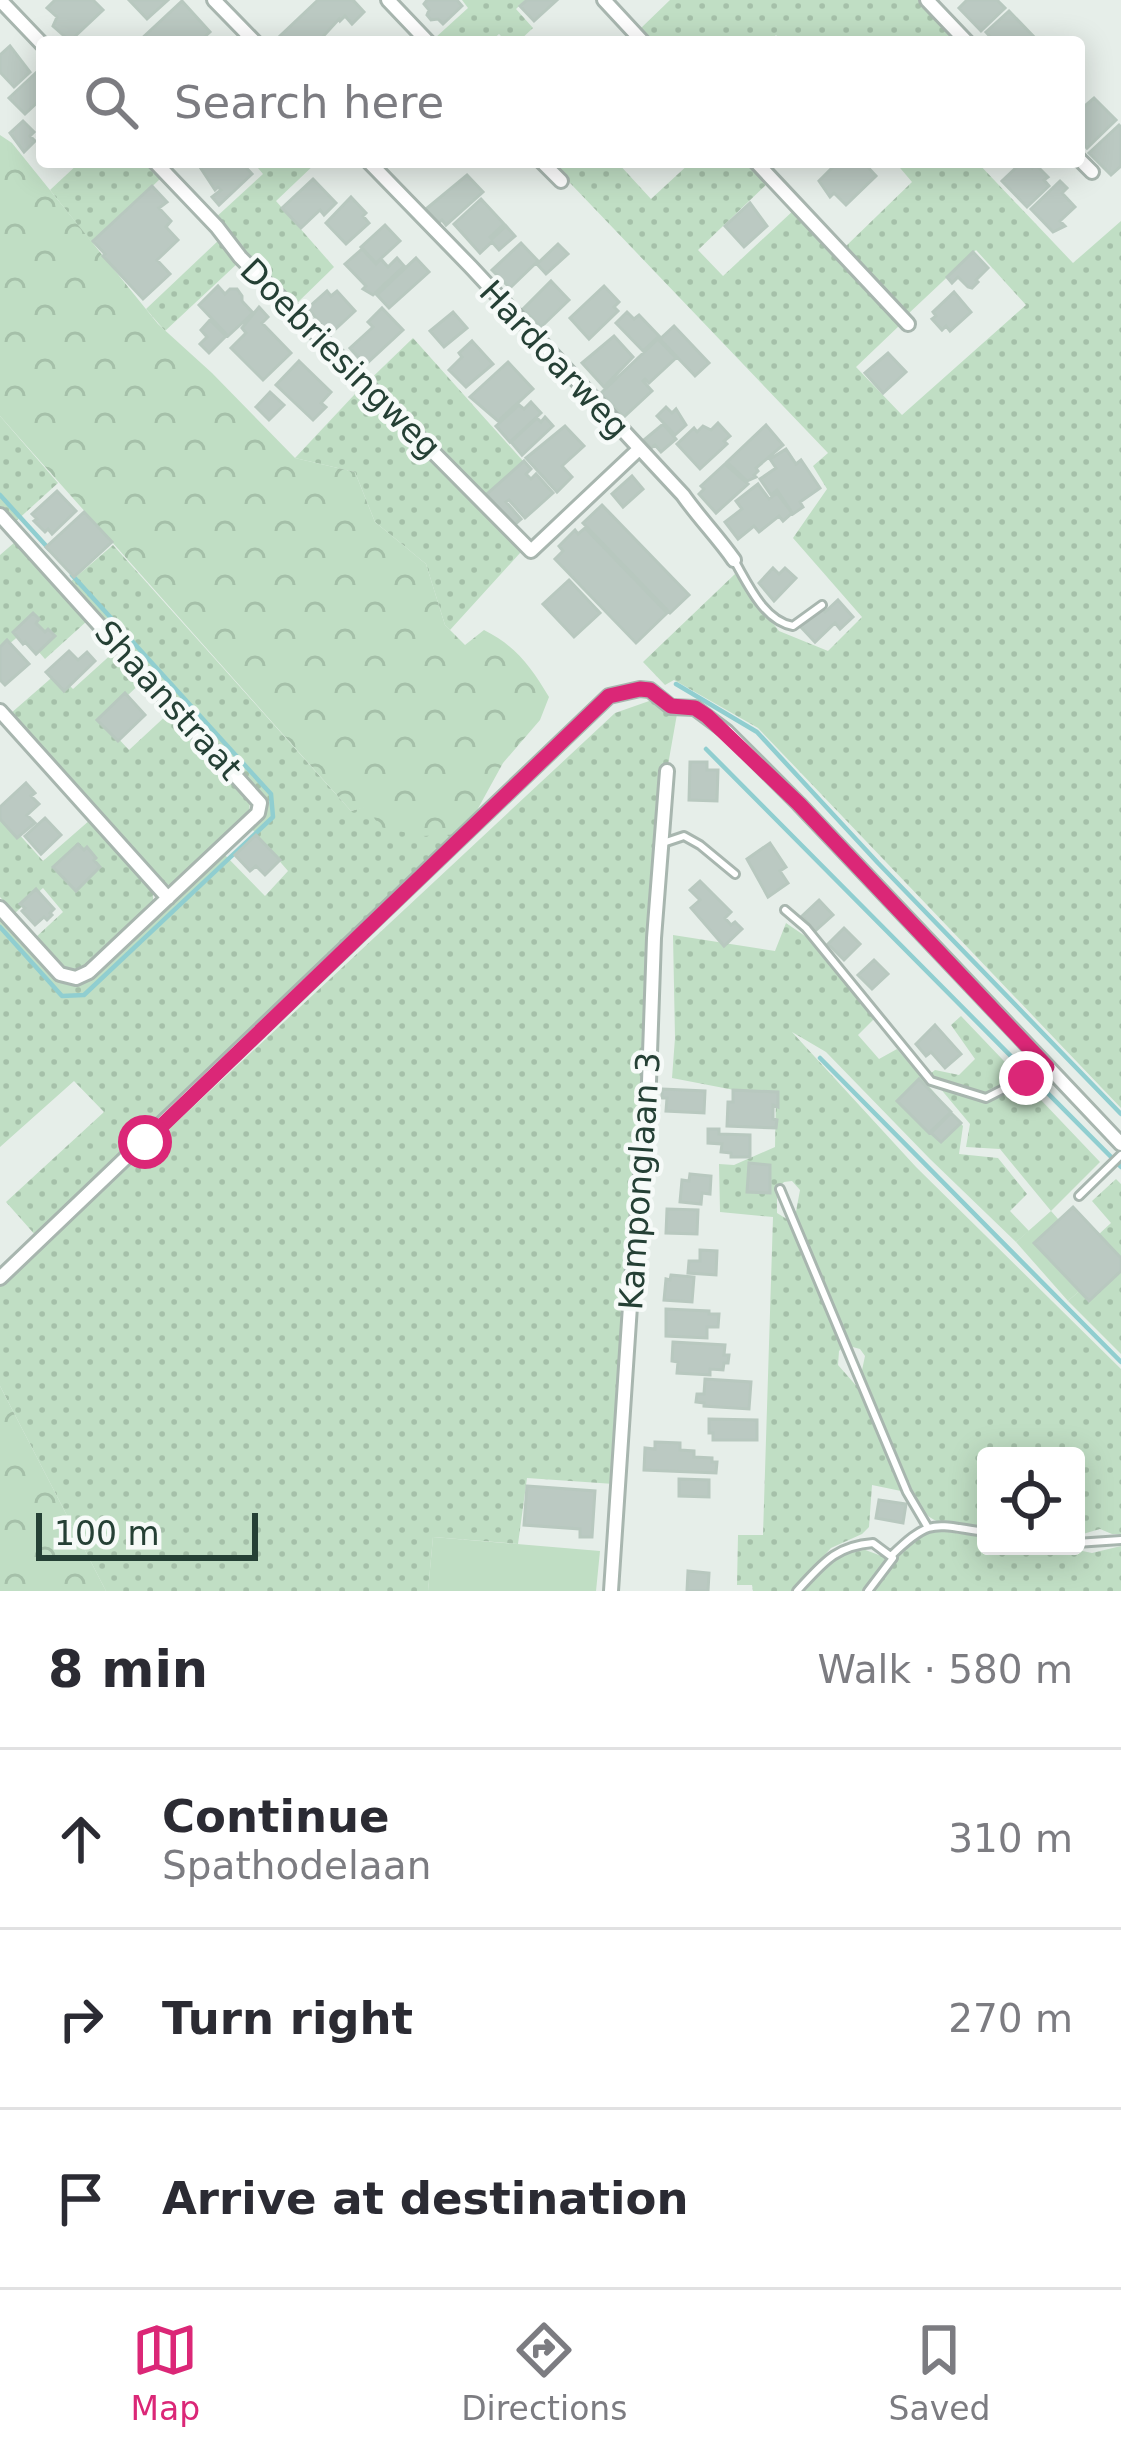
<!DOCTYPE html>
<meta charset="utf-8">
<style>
:root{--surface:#fff;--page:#f2f2f3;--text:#2b2b33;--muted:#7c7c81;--line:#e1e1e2;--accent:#db2777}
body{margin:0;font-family:"DejaVu Sans",sans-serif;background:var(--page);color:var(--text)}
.controls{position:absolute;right:36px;bottom:36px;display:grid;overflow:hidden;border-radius:12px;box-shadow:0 6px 30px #0003}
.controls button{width:108px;height:108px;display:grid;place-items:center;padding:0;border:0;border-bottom:3px solid var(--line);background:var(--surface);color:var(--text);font:60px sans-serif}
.scale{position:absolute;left:36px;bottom:30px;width:222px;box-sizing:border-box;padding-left:12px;border:6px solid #254035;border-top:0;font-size:33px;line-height:42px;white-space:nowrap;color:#254035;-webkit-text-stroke:9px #f6faf8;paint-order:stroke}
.stop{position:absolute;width:36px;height:36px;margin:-27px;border:9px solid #db2777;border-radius:50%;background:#fff}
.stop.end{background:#db2777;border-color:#fff;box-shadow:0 3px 12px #0008}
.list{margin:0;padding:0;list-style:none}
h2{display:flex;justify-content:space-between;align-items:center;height:156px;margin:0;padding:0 48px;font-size:51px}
h2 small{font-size:39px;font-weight:400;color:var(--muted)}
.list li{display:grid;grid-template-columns:78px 1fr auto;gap:36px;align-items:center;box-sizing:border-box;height:180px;padding:0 48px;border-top:3px solid var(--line)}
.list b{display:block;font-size:45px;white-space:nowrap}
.list p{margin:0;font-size:39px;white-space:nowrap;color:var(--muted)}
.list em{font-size:39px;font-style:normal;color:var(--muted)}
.icon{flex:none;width:66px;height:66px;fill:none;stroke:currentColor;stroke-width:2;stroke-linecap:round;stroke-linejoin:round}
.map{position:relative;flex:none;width:1121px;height:1591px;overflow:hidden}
.search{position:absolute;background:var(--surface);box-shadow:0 6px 30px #0003;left:36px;right:36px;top:36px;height:132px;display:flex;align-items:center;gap:30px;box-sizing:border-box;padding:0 42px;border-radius:12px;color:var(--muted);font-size:45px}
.sheet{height:696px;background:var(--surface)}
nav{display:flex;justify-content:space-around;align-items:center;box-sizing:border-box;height:168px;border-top:3px solid var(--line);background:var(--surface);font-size:33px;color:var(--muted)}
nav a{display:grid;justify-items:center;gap:6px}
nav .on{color:var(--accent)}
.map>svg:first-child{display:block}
.grass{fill:url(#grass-dots)}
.forest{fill:url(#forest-crowns)}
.pitch{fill:#c0dec4}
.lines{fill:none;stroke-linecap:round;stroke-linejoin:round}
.stream{stroke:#90ced0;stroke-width:4.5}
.building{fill:#bbc9c2;stroke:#b8c8bf;stroke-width:3}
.service-casing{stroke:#a8b6af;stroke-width:12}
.minor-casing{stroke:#a8b6af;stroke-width:18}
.service{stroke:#fff;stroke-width:6}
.minor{stroke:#fff;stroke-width:12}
.route{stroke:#db2777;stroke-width:15}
.labels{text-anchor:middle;stroke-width:9;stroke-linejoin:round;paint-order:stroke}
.street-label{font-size:33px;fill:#254035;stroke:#f6faf8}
</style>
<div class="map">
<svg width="1121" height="1591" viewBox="0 0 1121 1591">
<defs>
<pattern id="grass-dots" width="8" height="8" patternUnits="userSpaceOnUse" patternTransform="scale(3)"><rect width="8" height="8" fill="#c0dec4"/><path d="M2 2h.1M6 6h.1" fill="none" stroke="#a5c0a9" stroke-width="1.8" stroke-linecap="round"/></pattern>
<pattern id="forest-crowns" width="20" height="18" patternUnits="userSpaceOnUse" patternTransform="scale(3)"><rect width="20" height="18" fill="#c0dec4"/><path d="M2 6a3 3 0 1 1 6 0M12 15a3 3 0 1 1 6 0" fill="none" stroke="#a5c0a9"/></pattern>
</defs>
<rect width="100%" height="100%" fill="#e6eee9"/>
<path class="grass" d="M462,0H525L516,9L533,28L518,42H507L499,34L490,42H438L435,38L468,8Z
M670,0H920L955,37L950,42H783L776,35L769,42H654L641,28Z
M80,162H150L163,176L93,244L50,190Z
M253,162H317L276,201L334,267L293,307L243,256L214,219L263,174Z
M550,162H617L651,199L691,162H751L769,182L698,250L723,276L795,209L900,325L856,367L902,415L1026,305L976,250L907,315L844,248L912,182L895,162H977L1073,263L1121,221V1108L758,728L674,680L665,685L643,662L735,574L779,631L828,651L862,617L793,538L827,489L813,466L828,453Z
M220,239L239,262L165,331L146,309Z
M413,338L523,461L487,498L530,542L450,630L445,625L426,564L375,522L355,472L295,458L355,394Z
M0,416L58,483L15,522L0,506Z
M15,542L87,621L45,659L22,633L0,652V555Z
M113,545L351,811L367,806L464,834L37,1237L6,1202L104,1112L74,1081L0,1147V917C21,940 54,993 87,982L223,853L265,896L288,871L251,828C263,816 267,809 261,793L70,582Z
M115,651L142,682L101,720L129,750L170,712L250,798L249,815L170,885L160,883L10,714L57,673L73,689Z
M652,700L677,714L662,799L643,1119L614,1484L527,1478L518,1544L433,1537L428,1591H106L0,1386V1287L615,713Z
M0,813L43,861L90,820L153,889V902L78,971C60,974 47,950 35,938L63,912L43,888L15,913L0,897Z
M786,923L805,936L878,1015L858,1035L879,1059L897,1049L963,1126L959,1154L998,1158L1027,1194L1010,1211L1029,1231L1016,1242L930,1159L826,1052L792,1032L916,1167L1121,1369V1534H1112L1100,1529L1076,1536V1456H986V1527C970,1525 944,1527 931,1518C907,1502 874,1405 861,1375L865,1356L860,1349L849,1346L795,1217L800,1190L792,1181L784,1182L777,1189V1213L790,1221L842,1348L839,1351L838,1365L860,1390L901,1491L872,1485L869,1527L862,1534L831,1548L792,1591H753L752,1585H737L738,1535H763L773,1217L720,1212L719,1164L734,1165L775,1147L776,1098L672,1078L675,1038L673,935L775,951Z
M961,1016L1100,1162L1051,1211L1000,1149L966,1147L970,1124L929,1075L935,1070L959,1075L975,1059L951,1025Z
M1116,1179L1121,1184V1354L1068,1301L1103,1270L1084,1248L1111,1223L1092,1201Z
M933,1530L986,1537V1546H1059L1092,1553L1121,1546V1591H872C890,1567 905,1543 933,1530Z
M860,1548L887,1558L863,1591H803C820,1571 834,1556 860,1548Z"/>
<path class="forest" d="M0,135L12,143L158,324L212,373L295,458L355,472L375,522L426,564L445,625L465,645L484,630C516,646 531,667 549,697L540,720L503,763L464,834L422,836L380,827L367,807L351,811L0,416Z
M0,1386L106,1591H0Z"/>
<path class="pitch" d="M1051,1211L1103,1270L1068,1301L1016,1242Z
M433,1537L600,1551L596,1591H428Z"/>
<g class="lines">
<path class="stream" d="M0,495L49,549
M676,684L757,732L878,863L1121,1114
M706,749L1121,1167
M0,927L62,996L84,995L273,817L271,794L72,575
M820,1058L1121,1362"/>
</g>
<path class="building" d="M55,0H93L103,10L70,41L53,26L57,17L47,8Z
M129,0H168L147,19Z
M318,0H353L364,12L352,24L345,16L340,21L339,19L318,42H283L278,38Z
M427,0H457L462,6L443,24L438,19L431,20L427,15L429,10L424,4Z
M527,0H557L534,21L520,6Z
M967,0H997L1005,8L981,31L959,8Z
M182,1L210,32L199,42H138Z
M1009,11L1036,39L1033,42H995L986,32Z
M10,46L30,72L14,87L0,72V55Z
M40,69L42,71V98L25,114L9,98Z
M1094,98L1116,120L1087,148L1079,139V111Z
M23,121L34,132L30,136L35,141L24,152L10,133Z
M1119,125L1121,127V166L1111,175L1089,153Z
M206,162H241L252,174L219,205L212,197L221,190L218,187L215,190L200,167Z
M838,162H863L876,176L846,205L834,193L830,197L819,181Z
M1022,162H1026L1032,168L1035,164L1048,177L1044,180L1049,186L1027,207L1002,181Z
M467,175L483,192L446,225L442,220L438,223L426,209Z
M313,179L336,203L324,215L320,210L301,228L282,208Z
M1060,181L1067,188L1062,193L1075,207L1060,221L1065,226L1053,232L1031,209Z
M152,186L167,202L159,208L171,221L166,227L178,240L157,260L170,274L143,299L103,256L105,254L93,241Z
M351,197L366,213L363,216L369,223L346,244L326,223Z
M481,199L504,224L490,237L492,239L506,226L515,236L499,250L492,242L480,253L454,224Z
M750,203L767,226L744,247L725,226Z
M385,225L400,241L376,263L361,247Z
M521,243L538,261L510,288L492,270Z
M558,244L568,254L546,274L537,264Z
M362,249L376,264L381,259L388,267L397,258L404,266L373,295L363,289L366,286L345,264Z
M973,252L988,268L976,280L978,282L972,288L968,287L958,277L952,283L947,277Z
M416,258L429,272L389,308L377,295Z
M551,281L569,300L541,327L523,309Z
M218,286L225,294L230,289H237L242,296V301L253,313L228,336L199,305Z
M604,286L619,302L614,307L618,311L589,339L570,318Z
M327,291L331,296L337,291L355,311L329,335L308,308Z
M954,292L971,312L950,331L946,326L942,330L932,319L936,316L933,312Z
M259,307L268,317L262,323L291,353L263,380L231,348L246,333L242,328Z
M382,308L403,330L365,365L350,348L373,327L368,322Z
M453,312L467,328L444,347L430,331Z
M627,312L634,319L639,315L659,336L643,351L616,323Z
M210,320L226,336L209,353L200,344L207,337L201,330Z
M674,326L709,363L695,376L660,339Z
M614,336L633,357L604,387L582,363Z
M658,339L676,358L649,383L645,379L643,381L652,391L624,417L601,393Z
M472,341L493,364L466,387L449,370L462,357L459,353Z
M888,353L906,372L883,393L865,373Z
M299,361L331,392L321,403L326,407L313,420L276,385Z
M508,362L533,389L498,421L470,397Z
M270,392L284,405L269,420L256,407Z
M531,402L541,413L510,442L496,426L519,405L524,409Z
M666,407L672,413L676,409L686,425L675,435L657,416Z
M545,417L553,426L522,455L511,442L537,418L541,422Z
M718,423L730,436L724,441L727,444L700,469L677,444L694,428L697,432L703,426L711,430Z
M663,424L676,439L661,452L655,445L651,448L644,440Z
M766,425L783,445L756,468L758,471L754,475L756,477L747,481L727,462Z
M565,426L584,446L562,466L572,477L557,492L526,458Z
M786,449L796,464L801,460L820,488L800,502L803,507L793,514L777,490L771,495L760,479L776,468L770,459Z
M524,461L531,469L526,474L531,479L536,474L553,493L525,518L509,500L506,502L521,519L513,526L487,494Z
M725,464L748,484L716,513L699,494L704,489L701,486Z
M632,476L643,489L623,507L612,494Z
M758,484L769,499L777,493L792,513L783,521L779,516L759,532L754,526L738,539L725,522L742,509L736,501Z
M57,491L76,511L52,534L48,529L45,532L34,521L37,519L32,514Z
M602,505L689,595L670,613L583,523Z
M84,512L112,542L74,577L46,547Z
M585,528L667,613L636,643L555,559L563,551L559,546L575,530L578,534Z
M773,568L779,574L785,568L796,578L774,601L759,583Z
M569,580L600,613L574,637L543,604Z
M838,600L853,617L840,629L835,623L815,642L800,626L820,607L825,612Z
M33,613L39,619L36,623L45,632L48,629L55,636L36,654L25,642L23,644L13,632Z
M7,640L29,664L5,685L0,680V647Z
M69,651L78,660L87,652L95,661L64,691L46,672Z
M125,693L145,715L118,741L97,720Z
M690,762H707V770H718L717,801L689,800Z
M26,783L35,793L31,796L39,804L27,815L35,823L17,838L0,819V807Z
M45,818L61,835L41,854L25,836Z
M256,835L280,860L265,875L256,866L250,871L235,855Z
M770,843L786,867L780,871L788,883L768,897L747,859Z
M78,844L84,850L87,847L96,858L94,860L100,867L76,891L53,867Z
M700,881L731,912L725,918L731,925L735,922L742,929L724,946L691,908L700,900L690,890Z
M36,889L54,909L50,913L52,915L47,920L44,917L35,925L22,911L25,908L20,904Z
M819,900L833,915L815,931L802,916Z
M844,928L860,944L844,960L828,944Z
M874,960L888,974L872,989L858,975Z
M935,1025L961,1054L945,1068L931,1052L926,1056L916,1044Z
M919,1079L951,1112L929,1133L897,1101Z
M662,1089L705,1091L704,1113L666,1111L667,1098H662Z
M733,1090L778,1092V1107L773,1105V1119L777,1120L776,1128L727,1126L728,1102H733Z
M951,1113L961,1123L941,1142L931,1133Z
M708,1129H719V1134L750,1135V1157H731V1153L721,1152L722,1144L708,1143Z
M749,1163L770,1165V1193L747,1192Z
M690,1174L711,1176L710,1194L702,1193L701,1204L680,1202L682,1180L689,1181Z
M1073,1207L1121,1258V1271L1089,1301L1034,1243Z
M667,1209L698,1210L697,1234L666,1233Z
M700,1250L717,1251L716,1275L688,1273L689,1261H700Z
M671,1275L694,1277L692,1302L664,1300L666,1279L670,1280Z
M666,1309L709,1311V1314H719L718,1327H707V1338L666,1336Z
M673,1342L725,1345L724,1355H729L728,1363H724L723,1370L710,1369V1375L677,1373L678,1362L672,1361Z
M705,1379L751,1382L749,1409L704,1406V1403L696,1402L697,1394H704Z
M709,1419L757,1420V1440H713V1433H709Z
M655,1442L680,1443V1450L694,1451V1457L712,1458V1462H717L716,1473L644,1470L645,1448L655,1449Z
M679,1479L709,1480V1497L679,1496Z
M527,1486L595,1491L592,1537H580V1529L524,1525Z
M879,1500L906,1504L903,1523L876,1518Z
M688,1571L709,1573L708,1591H687Z"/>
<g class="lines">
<defs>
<path id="service" d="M734,560C748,584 764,621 793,626L822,605
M663,843L684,836L700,845L735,874
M785,910L806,928L931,1081L986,1098L1045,1068
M780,1189L907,1492L927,1526
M1079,1196L1121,1155
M1076,1543L1121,1540
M891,1556C931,1517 933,1525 986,1532
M797,1591C823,1563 835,1546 873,1543L893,1558L868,1591"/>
<path id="minor" d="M0,0L42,44
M214,0L255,42
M388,0L428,42
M604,0L643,42
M927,0L967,42
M1079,159L1092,172
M155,162L217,227L240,257L531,551L638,450
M369,162L471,267L683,495C699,518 718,537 734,560
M542,162L561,181
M756,162L908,324
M0,515L260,803L258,813L89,972L76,978L60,974L0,908
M0,711L168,898
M0,1278L609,696L640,689L650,690L671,707L695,708L727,732L799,804L1121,1144
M611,1591L631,1291L649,1082L654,938L667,771"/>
</defs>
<use href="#service" class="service-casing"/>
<use href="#minor" class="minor-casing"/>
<use href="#service" class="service"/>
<use href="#minor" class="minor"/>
</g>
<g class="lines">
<path class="route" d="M145,1142L609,696L640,689L650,690L671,706L695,708L707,716L799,804L1047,1067L1026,1078"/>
</g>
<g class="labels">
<g class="street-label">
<text transform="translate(341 358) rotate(45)" y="12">Doebriesingweg</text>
<text transform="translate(555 359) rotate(47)" y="12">Hardoarweg</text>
<text transform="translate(169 700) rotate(48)" y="12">Shaanstraat</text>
<text transform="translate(639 1181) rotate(-86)" y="12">Kamponglaan 3</text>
</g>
</g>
</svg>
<div class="controls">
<button><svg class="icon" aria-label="locate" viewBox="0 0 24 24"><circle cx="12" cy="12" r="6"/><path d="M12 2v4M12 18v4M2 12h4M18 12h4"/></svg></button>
</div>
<div class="scale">100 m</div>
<div class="stop" style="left:145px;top:1142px"></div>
<div class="stop end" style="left:1026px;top:1078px"></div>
<div class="search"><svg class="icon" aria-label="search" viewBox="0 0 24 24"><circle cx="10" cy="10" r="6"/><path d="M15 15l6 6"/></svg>Search here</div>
</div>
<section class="sheet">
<h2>8 min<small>Walk · 580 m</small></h2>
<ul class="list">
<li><svg class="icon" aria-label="ahead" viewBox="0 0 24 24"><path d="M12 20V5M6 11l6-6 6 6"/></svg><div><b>Continue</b><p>Spathodelaan</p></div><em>310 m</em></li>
<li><svg class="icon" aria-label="right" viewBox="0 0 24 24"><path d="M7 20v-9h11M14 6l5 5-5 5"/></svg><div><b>Turn right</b></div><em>270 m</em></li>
<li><svg class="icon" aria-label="arrive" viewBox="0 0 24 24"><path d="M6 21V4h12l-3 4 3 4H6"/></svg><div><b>Arrive at destination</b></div></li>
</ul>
</section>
<nav>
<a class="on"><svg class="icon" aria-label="map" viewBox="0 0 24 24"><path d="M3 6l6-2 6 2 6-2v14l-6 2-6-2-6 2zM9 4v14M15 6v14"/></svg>Map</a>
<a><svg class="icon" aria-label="directions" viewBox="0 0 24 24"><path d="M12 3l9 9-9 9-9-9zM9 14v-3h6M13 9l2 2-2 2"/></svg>Directions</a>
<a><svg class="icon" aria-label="saved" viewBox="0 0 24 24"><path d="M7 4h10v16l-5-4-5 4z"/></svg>Saved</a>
</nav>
